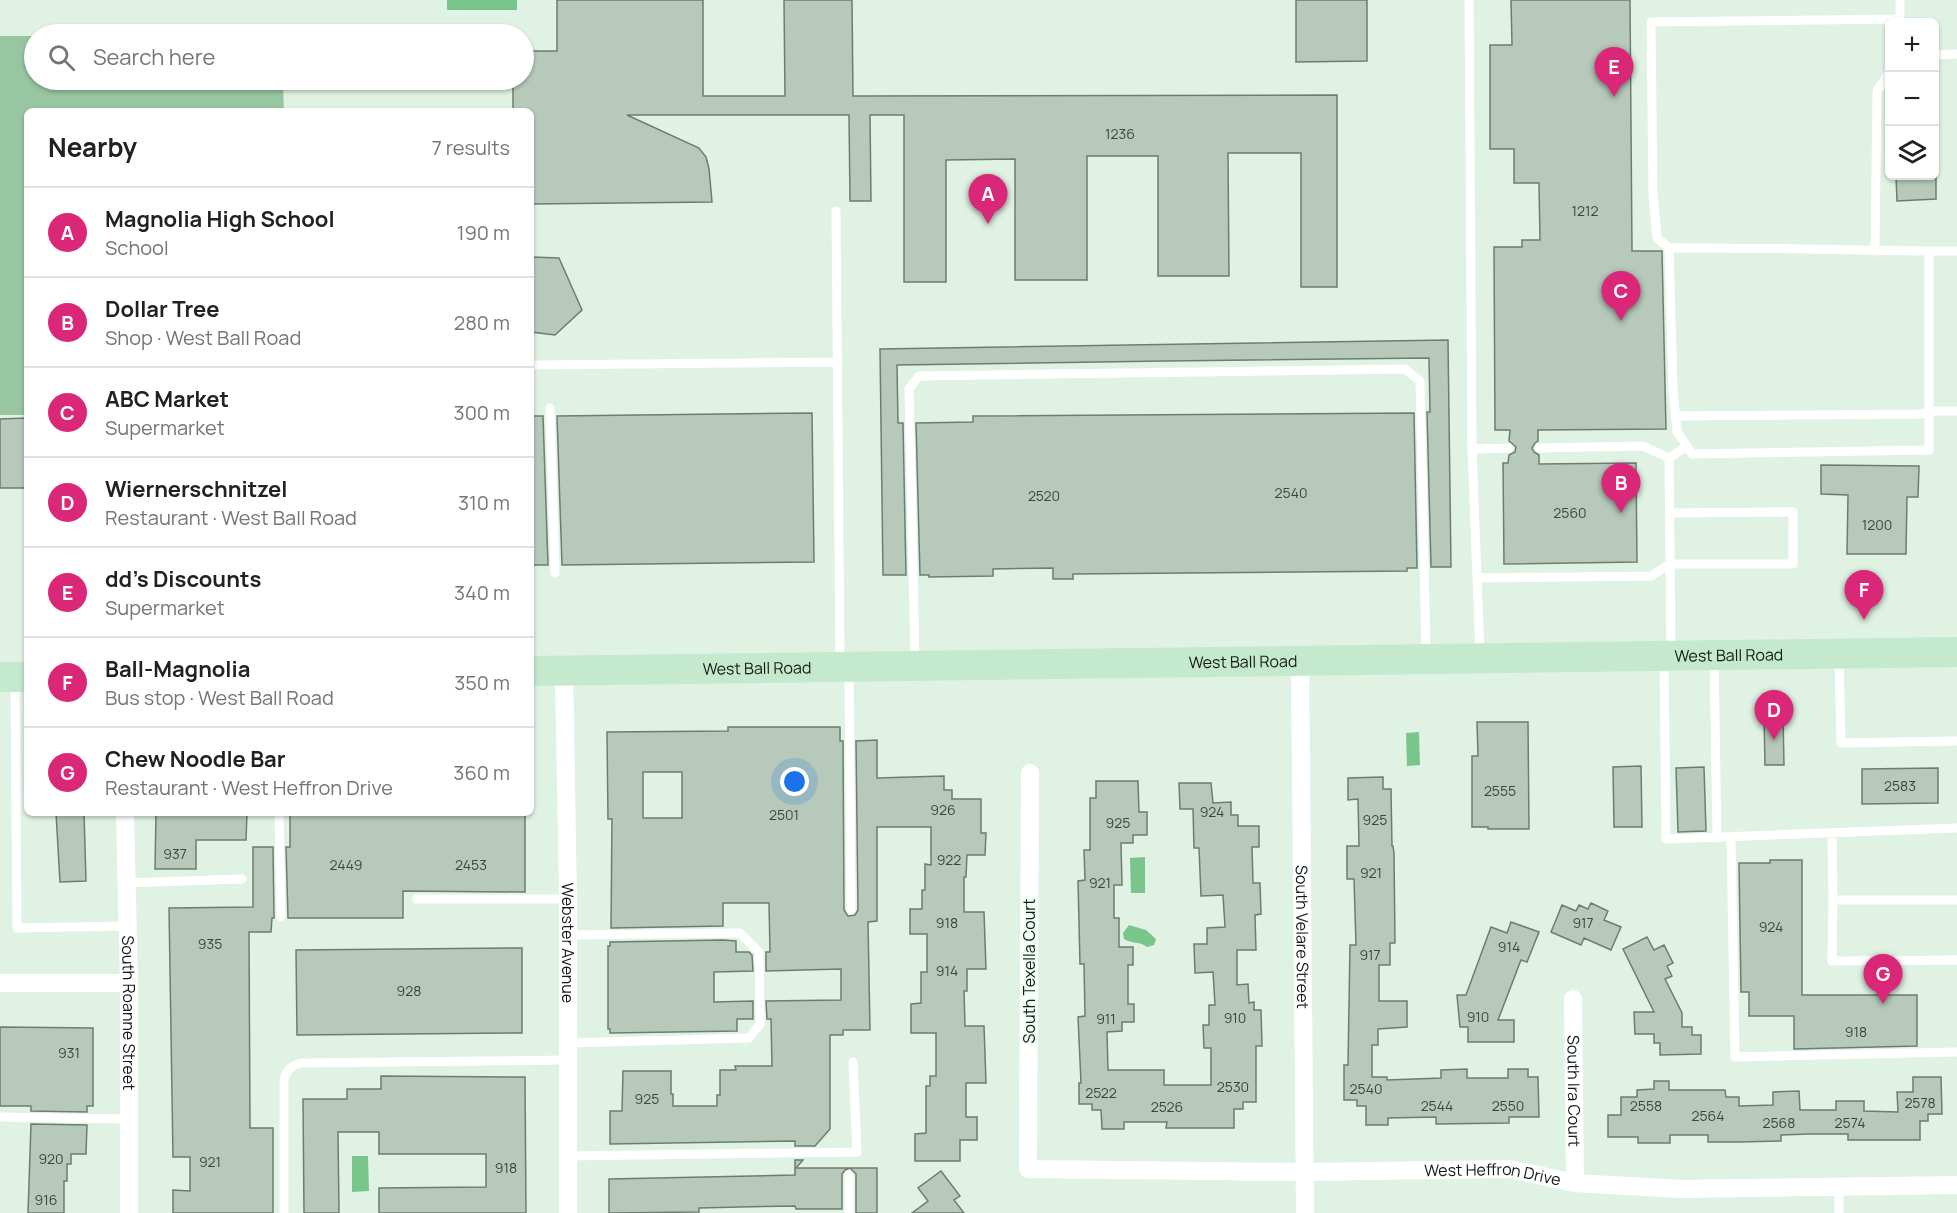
<!DOCTYPE html>
<meta charset="utf-8">
<style>
:root{--surface:#fff;--page:#f2f2f2;--text:#202124;--muted:#757577;--line:#e0e0e0;--accent:#db2777}
body{margin:0;font-family:Manrope,sans-serif;background:var(--page);color:var(--text)}
.controls{position:absolute;right:18px;top:18px;display:grid;overflow:hidden;border-radius:9px;box-shadow:0 2px 4px #0004}
.controls button{width:54px;height:54px;display:grid;place-items:center;padding:0;border:0;border-bottom:2px solid var(--line);background:var(--surface);color:var(--text);font:30px sans-serif}
.you{position:absolute;left:795px;top:782px;width:21px;height:21px;margin:-15px;border:4px solid #fff;border-radius:50%;background:#1a73e8;box-shadow:0 0 0 9px #1a73e833}
.badge{display:grid;place-items:center;width:39px;height:39px;border-radius:50%;background:var(--accent);color:#fff;font-size:20px;font-weight:700}
.pin{position:absolute;translate:-50% -50px;filter:drop-shadow(0 2px 3px #0008)}
.pin::after{content:'';position:absolute;top:32px;width:21px;height:18px;background:inherit;clip-path:polygon(0 0,100% 0,50% 100%)}
.list{margin:0;padding:0;list-style:none}
h2{display:flex;justify-content:space-between;align-items:center;height:78px;margin:0;padding:0 24px;font-size:26px}
h2 small{font-size:20px;font-weight:400;color:var(--muted)}
.list li{display:grid;grid-template-columns:39px 1fr auto;gap:18px;align-items:center;box-sizing:border-box;height:90px;padding:0 24px;border-top:2px solid var(--line)}
.list b{display:block;font-size:22px;white-space:nowrap}
.list p{margin:0;font-size:20px;white-space:nowrap;color:var(--muted)}
.list em{font-size:20px;font-style:normal;color:var(--muted)}
.icon{flex:none;width:33px;height:33px;fill:none;stroke:currentColor;stroke-width:2;stroke-linecap:round;stroke-linejoin:round}
.map{position:relative;flex:none;width:1957px;height:1213px;overflow:hidden}
.search{position:absolute;background:var(--surface);box-shadow:0 2px 4px #0004;left:24px;top:24px;width:510px;height:66px;display:flex;align-items:center;gap:15px;box-sizing:border-box;padding:0 21px;border-radius:33px;color:var(--muted);font-size:22px}
.panel{position:absolute;background:var(--surface);box-shadow:0 2px 4px #0004;left:24px;top:108px;width:510px;height:708px;border-radius:9px}
.map>svg:first-child{display:block}
.green{fill:#97c6a1}
.water{fill:#7ac58c}
.building{fill:#b7c9bb;stroke:#6d7e71;stroke-width:1.5;fill-rule:evenodd}
.lines{fill:none;stroke-linecap:round;stroke-linejoin:round}
.lane{stroke:#fff;stroke-width:9}
.street{stroke:#fff;stroke-width:18}
.primary{stroke:#c5e9cd;stroke-width:30}
.labels{text-anchor:middle;stroke-width:4.5;stroke-linejoin:round;paint-order:stroke}
.number-label{font-size:14px;fill:#3c453e}
.street-label{font-size:16px;fill:#131914;stroke:#effef2}
</style>
<div class="map">
<svg width="1957" height="1213" viewBox="0 0 1957 1213">
<rect width="100%" height="100%" fill="#dff2e3"/>
<path class="green" d="M0,36H34V80H276L283,87L284,111H27V415H0Z"/>
<path class="water" d="M447,0H517V10H447Z
M1419,732L1420,765L1407,766L1406,733Z
M1145,857V893H1131L1130,858Z
M1129,925L1146,930L1156,939L1154,945L1147,947C1140,941 1132,944 1124,939L1123,933Z
M352,1156H368L369,1191L352,1192Z"/>
<path class="building" d="M557,0H703V96H785L784,0H852L853,96L1337,95V287H1301V153H1228L1229,276H1158V156H1087V280H1015V159L946,160V282H904V115H870L871,201H850L849,115H627L699,148L706,157L709,169L712,202L531,204V111H513V80H524V51H557Z
M1296,0H1367V61L1296,62Z
M1511,0H1630L1632,251H1662L1666,429L1538,430V441L1535,443L1532,448L1534,452L1539,455V464L1636,463L1637,562L1504,564L1503,463H1508L1509,455L1515,452L1516,447L1509,441L1510,430H1495L1494,247H1522V240H1540L1539,183H1514V149H1490V45H1512Z
M1896,176H1936V199L1897,201Z
M531,257L559,258L582,310L555,335L531,332Z
M1448,340L1451,567H1431L1427,412H1430L1429,358L1165,361L897,365L898,423H903L906,575H883L880,349Z
M812,413L814,562L562,565L557,416Z
M1414,413L1417,568H1407V571L1073,574V579H1053V568L993,569V576L929,577V575H920L916,423L973,422V416Z
M531,416H543L548,565H531Z
M27,418V488H0V419Z
M1821,465L1919,466L1918,497H1907L1906,554H1847L1848,495L1821,494Z
M1764,715H1783L1784,765H1765Z
M1477,722H1528L1529,829H1488V827H1472V756H1478Z
M728,727H840V741H843L844,910L848,916L855,915L858,910L856,741L877,740V778L944,776V790H952V799H981V833H986L985,855H967L966,877H964V912H984L986,969H967V991H964L965,1026H984L986,1083H966V1117H977V1140H960V1161H915V1134L926,1133V1086H930V1076H936V1033H911V1004L921,1003V972H927V934H910V909H922V890H925V864L931,865V827H877V921L868,922L870,1030H843V1035H830V1129L815,1146H795V1141L610,1144V1111H622L623,1071H671V1094H673V1106H717V1095H720V1070H736L735,1066H772L771,1019H767L766,1001L841,1000V969L766,971V952H770L769,903H723V926L611,928L612,819H608L607,732L728,731ZM643,772H682V818H643Z
M1641,766L1642,827H1614L1613,767Z
M1704,767L1706,831L1678,832L1676,768Z
M1938,768V803L1862,804V769Z
M1383,777V789H1391L1392,846H1393L1394,853L1395,943H1390V965H1379V1001H1407V1027L1378,1029V1045H1372V1077H1387V1080L1441,1078V1070L1467,1069V1078H1508V1069H1528V1077H1538L1539,1117H1509V1123L1436,1124V1117L1388,1118V1125H1366V1106H1357V1100H1344V1065H1348L1350,945H1356L1354,879H1347V846H1359L1358,799L1348,800V778Z
M1096,781H1138L1139,812H1147V835H1133V843H1121L1122,885H1114V918H1119V947H1133V965H1128V1004H1134V1022H1122V1031L1107,1032L1108,1070H1164V1085H1211V1048H1204L1203,1025H1209V1005H1215L1213,972L1195,973L1194,944H1207V928L1225,927L1223,895L1201,896L1199,848H1194L1193,809H1180L1179,783H1211L1213,803L1231,802V815H1238V826H1259V847H1252L1253,883H1260L1261,914L1255,915L1256,950H1237V985L1248,984L1249,1003L1254,1002V1010H1261L1262,1046H1256V1102H1243V1109H1234V1128H1166L1167,1122H1124V1129H1102L1101,1110H1092V1104H1079V1083H1081L1078,1017L1085,1016L1084,964H1080L1078,881L1085,880L1084,850H1090V798H1096Z
M56,813H84L86,881L60,882Z
M156,813H247L246,840H196V869H155Z
M290,813H525V892L403,891V918H288L286,847H290Z
M253,847H273L274,918H272L271,932H249L250,1128H273V1213H173V1190L190,1191V1157H173L169,908L253,907Z
M1770,860H1802V995H1917V1046L1794,1049V1016H1749V992H1741L1739,863H1770Z
M1591,903L1608,911L1604,920L1621,927L1611,950L1584,938L1581,945L1551,932L1562,905L1576,911L1579,905L1588,909Z
M1511,922L1539,932L1527,962L1521,960L1498,1020H1514V1042H1468V1027H1460L1457,995H1466L1491,927L1507,933Z
M1647,937L1654,950L1664,945L1673,963L1667,966L1672,976L1665,979L1682,1013V1027H1692V1035H1701V1054L1660,1055V1043H1654V1034H1635L1634,1012H1654L1623,949Z
M723,940L736,941V952H749L752,955L753,971L714,972V1002L753,1001V1019H737V1031L610,1033V1029H608V946H610V942Z
M522,948V1033L297,1035L296,950Z
M0,1027L93,1028V1106H87V1112L31,1111V1106H0Z
M381,1076L525,1077L526,1213H379V1188L486,1187V1154H379V1132H338L339,1213H304L303,1099H347V1089H381Z
M1913,1077H1941L1942,1114H1928V1121H1920V1140H1848V1134H1809L1781,1135V1141L1739,1142H1708V1135H1670V1143H1638V1137H1608V1115H1621V1097H1637V1090L1654,1089V1081H1669V1090H1725L1726,1097H1739V1106L1773,1105V1092L1799,1091L1800,1110H1836V1101H1864V1111L1898,1112L1897,1092H1913Z
M31,1124L87,1125L86,1154H71V1164H67V1181H64V1213H28Z
M795,1160H803L796,1168H877V1213H856V1174L850,1168L845,1170L842,1174V1209H796L795,1206L740,1207L699,1208V1212L609,1213V1179L795,1175Z
M941,1171L960,1196L954,1200L964,1213H912L928,1201L918,1188Z"/>
<g class="lines">
<path class="lane" d="M1469,0L1472,449L1480,654
M1900,0V22
M1900,19L1651,22L1653,194L1657,238L1669,248C1765,247 1861,251 1957,251
M1934,55L1957,54
M836,211L840,662
M1669,248L1673,388L1677,431L1692,454L1929,450V251
M1875,251L1877,91L1890,71
M531,365L837,362
M550,408L555,573
M1675,416L1920,414L1929,411H1957
M1539,448L1643,446L1669,458
M1472,449L1509,448
M1477,578L1651,576L1670,564H1793V512L1669,513
M1671,652L1669,458L1687,446
M1839,656L1841,743L1957,741
M1714,658L1717,838
M1664,659L1666,839L1957,828
M915,661L909,389L919,376L1405,369L1420,381L1426,654
M849,670L851,910
M15,680L17,928L127,926
M279,813L281,917
M1832,833L1833,900
M1731,838L1735,1057L1957,1052
M125,883L242,879
M417,899H568
M1957,900H1833L1832,961L1957,960
M568,935L740,933L759,952L760,1024L749,1038L568,1043
M0,1117L129,1119
M568,1156L857,1152L853,1062
M849,1175V1213
M1839,1187V1213
M284,1213V1080C286,1070 291,1066 301,1063L568,1060"/>
<g class="street">
<path id="s1" d="M1300,661L1305,1213"/>
<path id="s2" d="M564,671L568,899V1213"/>
<path id="s3" d="M1030,773L1028,1169L1305,1172L1510,1169L1575,1183L1681,1189L1957,1185"/>
<path id="s4" d="M125,813L129,983V1213"/>
<path d="M0,983H129"/>
<path id="s5" d="M1573,999L1575,1183"/>
</g>
<g class="primary">
<path id="s6" d="M531,671L1957,652"/>
<path d="M0,677H27"/>
</g>
</g>
<g class="labels">
<g class="number-label">
<text x="1120" y="139">1236</text>
<text x="1585" y="216">1212</text>
<text x="1291" y="498">2540</text>
<text x="1044" y="501">2520</text>
<text x="1570" y="518">2560</text>
<text x="1877" y="530">1200</text>
<text x="1900" y="791">2583</text>
<text x="1500" y="796">2555</text>
<text x="943" y="815">926</text>
<text x="1212" y="817">924</text>
<text x="784" y="820">2501</text>
<text x="1375" y="825">925</text>
<text x="1118" y="828">925</text>
<text x="175" y="859">937</text>
<text x="949" y="865">922</text>
<text x="346" y="870">2449</text>
<text x="471" y="870">2453</text>
<text x="1371" y="878">921</text>
<text x="1100" y="888">921</text>
<text x="947" y="928">918</text>
<text x="1583" y="928">917</text>
<text x="1771" y="932">924</text>
<text x="210" y="949">935</text>
<text x="1509" y="952">914</text>
<text x="1370" y="960">917</text>
<text x="947" y="976">914</text>
<text x="409" y="996">928</text>
<text x="1478" y="1022">910</text>
<text x="1235" y="1023">910</text>
<text x="1106" y="1024">911</text>
<text x="1856" y="1037">918</text>
<text x="69" y="1058">931</text>
<text x="1233" y="1092">2530</text>
<text x="1366" y="1094">2540</text>
<text x="1101" y="1098">2522</text>
<text x="647" y="1104">925</text>
<text x="1920" y="1108">2578</text>
<text x="1437" y="1111">2544</text>
<text x="1508" y="1111">2550</text>
<text x="1646" y="1111">2558</text>
<text x="1167" y="1112">2526</text>
<text x="1708" y="1121">2564</text>
<text x="1779" y="1128">2568</text>
<text x="1850" y="1128">2574</text>
<text x="51" y="1164">920</text>
<text x="210" y="1167">921</text>
<text x="506" y="1173">918</text>
<text x="46" y="1205">916</text>
</g>
<g class="street-label">
<text dy="6" stroke="none"><textPath href="#s6" startOffset="1198">West Ball Road</textPath></text>
<text dy="6" stroke="none"><textPath href="#s6" startOffset="712">West Ball Road</textPath></text>
<text dy="6" stroke="none"><textPath href="#s6" startOffset="226">West Ball Road</textPath></text>
<text dy="6" stroke="none"><textPath href="#s1" startOffset="276">South Velare Street</textPath></text>
<text dy="6" stroke="none"><textPath href="#s2" startOffset="272">Webster Avenue</textPath></text>
<text transform="translate(1029 971) rotate(-90)" y="6">South Texella Court</text>
<text dy="6" stroke="none"><textPath href="#s4" startOffset="200">South Roanne Street</textPath></text>
<text dy="6" stroke="none"><textPath href="#s5" startOffset="92">South Ira Court</textPath></text>
<text dy="6" stroke="none"><textPath href="#s3" startOffset="861">West Heffron Drive</textPath></text>
</g>
</g>
</svg>
<div class="controls">
<button>+</button>
<button>−</button>
<button><svg class="icon" aria-label="layers" viewBox="0 0 24 24"><path d="M12 4l9 5-9 5-9-5zM3 14l9 5 9-5"/></svg></button>
</div>
<div class="you"></div>
<div class="pin badge" style="left:988px;top:224px">A</div>
<div class="pin badge" style="left:1621px;top:513px">B</div>
<div class="pin badge" style="left:1621px;top:321px">C</div>
<div class="pin badge" style="left:1774px;top:740px">D</div>
<div class="pin badge" style="left:1614px;top:97px">E</div>
<div class="pin badge" style="left:1864px;top:620px">F</div>
<div class="pin badge" style="left:1883px;top:1004px">G</div>
<div class="search"><svg class="icon" aria-label="search" viewBox="0 0 24 24"><circle cx="10" cy="10" r="6"/><path d="M15 15l6 6"/></svg>Search here</div>
<section class="panel">
<h2>Nearby<small>7 results</small></h2>
<ul class="list">
<li><span class="badge">A</span><div><b>Magnolia High School</b><p>School</p></div><em>190 m</em></li>
<li><span class="badge">B</span><div><b>Dollar Tree</b><p>Shop · West Ball Road</p></div><em>280 m</em></li>
<li><span class="badge">C</span><div><b>ABC Market</b><p>Supermarket</p></div><em>300 m</em></li>
<li><span class="badge">D</span><div><b>Wiernerschnitzel</b><p>Restaurant · West Ball Road</p></div><em>310 m</em></li>
<li><span class="badge">E</span><div><b>dd's Discounts</b><p>Supermarket</p></div><em>340 m</em></li>
<li><span class="badge">F</span><div><b>Ball-Magnolia</b><p>Bus stop · West Ball Road</p></div><em>350 m</em></li>
<li><span class="badge">G</span><div><b>Chew Noodle Bar</b><p>Restaurant · West Heffron Drive</p></div><em>360 m</em></li>
</ul>
</section>
</div>
